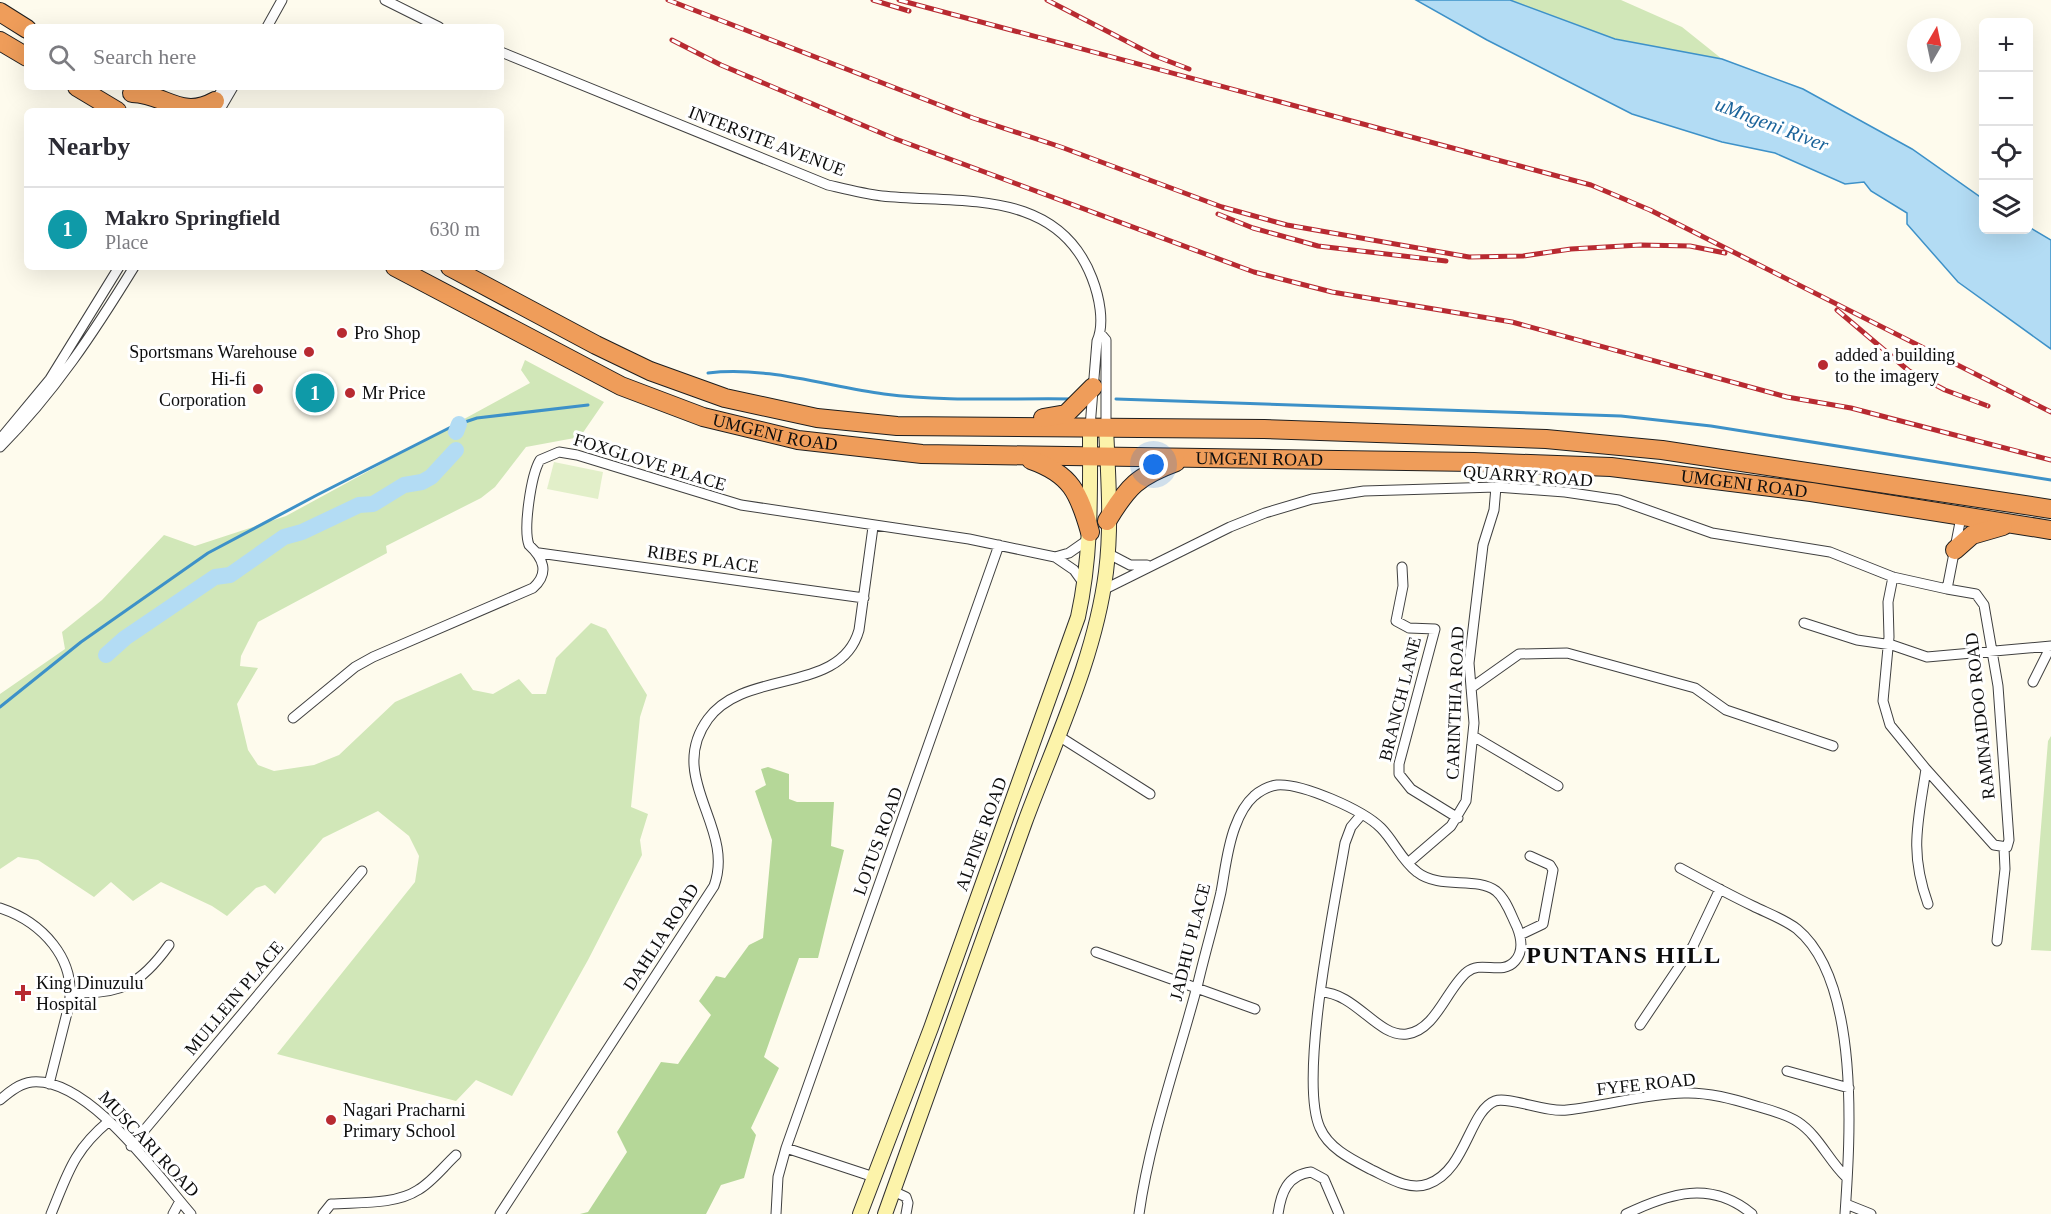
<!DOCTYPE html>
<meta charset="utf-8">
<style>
:root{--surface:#fff;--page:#f2f2f3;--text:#2b2b33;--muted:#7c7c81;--line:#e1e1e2;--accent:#b82a31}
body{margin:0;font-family:"Times New Roman",serif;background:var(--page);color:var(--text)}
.controls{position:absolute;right:18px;top:18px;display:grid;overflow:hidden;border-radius:9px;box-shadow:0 6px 24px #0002}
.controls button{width:54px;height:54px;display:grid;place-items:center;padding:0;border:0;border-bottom:2px solid var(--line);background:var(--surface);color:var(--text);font:30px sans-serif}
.compass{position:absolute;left:1907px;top:18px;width:54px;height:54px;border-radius:50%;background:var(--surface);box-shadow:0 6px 24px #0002;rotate:9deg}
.you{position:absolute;left:1154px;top:465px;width:21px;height:21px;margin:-15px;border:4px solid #fff;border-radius:50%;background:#1a73e8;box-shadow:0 0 0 9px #1a73e833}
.badge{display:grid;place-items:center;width:39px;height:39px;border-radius:50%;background:var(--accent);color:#fff;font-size:20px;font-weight:700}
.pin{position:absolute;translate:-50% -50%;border:3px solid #fff;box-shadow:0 2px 6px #0006}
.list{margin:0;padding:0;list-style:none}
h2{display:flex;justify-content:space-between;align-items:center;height:78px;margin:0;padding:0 24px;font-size:26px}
h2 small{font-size:20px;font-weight:400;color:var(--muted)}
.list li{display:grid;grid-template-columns:39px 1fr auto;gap:18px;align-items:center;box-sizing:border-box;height:84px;padding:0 24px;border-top:2px solid var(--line)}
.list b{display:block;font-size:22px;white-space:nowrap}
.list p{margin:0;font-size:20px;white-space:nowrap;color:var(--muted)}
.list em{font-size:20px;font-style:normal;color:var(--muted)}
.icon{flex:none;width:33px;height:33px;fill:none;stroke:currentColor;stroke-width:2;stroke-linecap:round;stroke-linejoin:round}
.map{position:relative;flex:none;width:2051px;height:1214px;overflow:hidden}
.search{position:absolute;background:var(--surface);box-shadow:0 6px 24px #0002;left:24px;top:24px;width:480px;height:66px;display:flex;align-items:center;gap:15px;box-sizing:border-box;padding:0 21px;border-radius:9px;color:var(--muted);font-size:22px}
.panel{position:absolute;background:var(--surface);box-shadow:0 6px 24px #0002;left:24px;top:108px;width:480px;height:162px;border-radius:9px}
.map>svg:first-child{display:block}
.green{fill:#d1e7b8}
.forest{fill:#b5d798}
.pitch{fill:#e2efc9}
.water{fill:#b3dcf4;stroke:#3d91c8;stroke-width:1.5}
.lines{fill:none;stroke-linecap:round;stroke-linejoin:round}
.stream{stroke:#3d91c8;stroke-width:3}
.river{stroke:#b3dcf4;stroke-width:16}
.street-casing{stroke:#404040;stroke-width:11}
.secondary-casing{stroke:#2f2f2f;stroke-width:16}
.highway-casing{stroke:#1e1e1e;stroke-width:20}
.street{stroke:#fff;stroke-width:9}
.secondary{stroke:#fcf3aa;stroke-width:14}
.highway{stroke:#ef9d5a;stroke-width:18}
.rail-casing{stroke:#b82a31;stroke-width:5}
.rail{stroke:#fff;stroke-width:3;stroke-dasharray:9;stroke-linecap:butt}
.poi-dot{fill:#b82a31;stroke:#fff;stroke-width:2}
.labels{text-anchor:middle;stroke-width:6;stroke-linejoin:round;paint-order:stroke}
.street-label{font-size:18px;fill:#0d0d0d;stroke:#fff}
.poi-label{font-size:18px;fill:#0d0d0d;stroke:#fff;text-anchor:start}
.water-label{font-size:20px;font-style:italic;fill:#1a639a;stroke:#fff}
.district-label{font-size:24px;font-weight:bold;letter-spacing:1.5px;fill:#0d0d0d;stroke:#fff}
</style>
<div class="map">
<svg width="2051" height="1214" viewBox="0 0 2051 1214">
<rect width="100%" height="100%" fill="#fefbed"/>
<path class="green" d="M1510,0H1621L1682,27L1722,59L1615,39Z
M525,360L604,402L580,437L526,447L495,487L481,498L386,546L387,553L258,622L241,656L240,666L258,668L237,704L248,750L258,765L274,771L314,765L339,755L395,702L461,673L473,690L493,694L519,679L532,694H546L556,658L591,623L606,629L647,695L640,717L631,807L648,814L640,840L642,855L588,960L512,1096L476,1080L456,1101L277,1054L415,882L419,856L409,836L378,811L323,838L275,894L265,885L256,888L227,916L212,906L161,882L133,901L111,882L94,897L38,860L18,857L0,869V694L65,649L62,632L102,600L164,535L195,546L286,516L530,383L521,370Z
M2051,736V951L2031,950L2048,741Z"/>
<path class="forest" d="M768,767L789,774V799L797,802H834L831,846L844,850L818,958H799L764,1057L779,1068L751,1128L756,1135L744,1178L721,1185L706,1214H580L588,1212L627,1152L617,1132L661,1062L678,1064L711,1015L699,1001L716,976L725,978L749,945L763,938L772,840L755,791L766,785L761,769Z"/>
<path class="pitch" d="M554,462L603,472L598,499L547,489Z"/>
<path class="water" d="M1416,0H1510L1615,39L1722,59L1803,89L1912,149L1983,199L1984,230H2028L2029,227L2051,240V349L1958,282L1907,224V213L1871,191L1864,182L1845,184L1775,153L1722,142L1632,114L1487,40Z"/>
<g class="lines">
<path class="stream" d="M708,373C767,366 826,386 884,394C945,402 1010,398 1072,399
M1116,399L1621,416L1711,426L2051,480
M0,707L81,642L208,553L317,495L453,426L477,418L588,405"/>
<path class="river" d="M456,432L459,424
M106,655L125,638L215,577L230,575L284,537L302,532L359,505L373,504L404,485L422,482L431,477L456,450"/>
<defs>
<path id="street" d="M385,0L439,27
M267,27L282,0
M501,52L828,185C845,189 864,194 882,196C959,204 1057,187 1092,278C1099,296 1105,323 1097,341L1090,427
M213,104L224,87
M219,111L233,87
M1100,333L1106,340V427
M2,437L50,379L119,267
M0,447C54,393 94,332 134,267
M539,553L864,598
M1107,553L1130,565H1147
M1055,557L1069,553L1089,539
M1402,567L1403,586L1396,621L1409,628L1435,629L1399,764V774L1411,789L1458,818
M1893,577L1888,602L1889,637L1883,701L1890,725L1926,769C1918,823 1909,851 1928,904
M1103,590L1230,527L1265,513L1312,499L1364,491L1496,487L1565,492L1619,500L1712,533L1830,552L1893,577L1947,589L1962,512
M1804,623L1857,640L1892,645L1927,657L2051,646
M2033,682L2051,646
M1471,688L1519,654L1567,653L1695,688L1726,710L1833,746
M293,718L355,667L373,657L533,588C550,573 543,558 529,545C523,529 531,475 540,460L559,452L577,455L741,505L969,539L1055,557L1074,570L1084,584
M1057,735L1150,794
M1473,736L1558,786
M1926,769L1994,845L2007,847L2009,840L1998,686L1984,605L1976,594L1947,589
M1362,814L1351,827L1345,843C1335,902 1298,1080 1320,1128C1329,1149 1353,1160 1372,1170C1389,1178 1409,1191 1428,1184C1466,1171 1469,1111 1495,1101C1508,1096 1547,1113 1567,1110C1606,1106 1644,1094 1684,1093C1708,1092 1733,1099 1756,1106C1770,1110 1786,1114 1798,1122C1818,1135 1829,1161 1846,1177
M1408,863L1451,826L1466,801L1474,723L1469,663L1483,545L1494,510L1496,487
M1680,868C1704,881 1728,894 1753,906C1767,913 1784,919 1797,929C1861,982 1850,1140 1845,1214
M0,908C42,922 77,959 69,1005L49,1084
M1520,935L1543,924L1553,870L1550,865L1530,856
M1997,941L2005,869L2004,848
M1096,952L1255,1009
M71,992C120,996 141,984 169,945
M1640,1025L1693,946L1720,889
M1787,1071L1849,1088
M0,1100C9,1092 20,1083 32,1082C88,1077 157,1175 191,1214
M131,1146L362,871
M786,1148L874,1177
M893,1191L906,1197L908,1203L906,1214
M1846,1204L1871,1214
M51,1214C68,1173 73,1151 109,1121
M173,1214L180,1201
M323,1214L331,1204C358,1202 395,1205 418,1190C432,1182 444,1166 456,1155
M500,1214L714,886C736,827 665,778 708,719C745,668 841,695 859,630L873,527
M776,1214L778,1177L786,1148L999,545
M1139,1214C1150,1136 1178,1059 1198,983C1205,953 1214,923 1221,892C1225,871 1227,848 1235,827C1239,816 1245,804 1254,796C1260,791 1269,786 1277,785C1302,783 1363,810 1381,828C1394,841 1402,861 1417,872C1440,890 1476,876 1496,891C1506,899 1511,915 1517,927C1521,937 1524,951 1515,961C1502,976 1481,960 1467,972C1447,988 1436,1030 1407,1034C1378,1038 1356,993 1321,992
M1278,1214C1281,1193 1287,1175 1311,1172L1324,1179L1339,1214
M1626,1214C1670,1193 1711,1180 1752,1214"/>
<path id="secondary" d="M860,1214L931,1028L1078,617C1092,554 1090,491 1090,427
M885,1214C932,1083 978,952 1025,822C1055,741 1095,658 1106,572C1112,524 1108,475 1106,427"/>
<g id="highway">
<path d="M0,12L27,29"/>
<path d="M0,41L27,57"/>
<path d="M77,87L117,111"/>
<path d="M132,93C166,94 181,120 215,101"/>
<path id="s1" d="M395,267L621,386L703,417L798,440L922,454L1474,462L1611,467L1811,492L2051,530"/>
<path d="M450,267L596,345L650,371L725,398L817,418L897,426L1264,429L1546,439L1662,450L2051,509"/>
<path d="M1043,418L1066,414L1093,387"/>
<path d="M1031,460C1071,474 1079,493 1090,532"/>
<path d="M1107,521C1128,486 1138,476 1176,462"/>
<path d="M1955,550L1972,535L2003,526"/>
</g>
</defs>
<use href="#street" class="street-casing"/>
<use href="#secondary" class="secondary-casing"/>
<use href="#highway" class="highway-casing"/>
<use href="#street" class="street"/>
<use href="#secondary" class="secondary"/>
<use href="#highway" class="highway"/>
<defs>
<path id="rail" d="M668,0L973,118L1061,147L1222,207L1287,225L1469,257L1523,256L1571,249L1640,245L1690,246L1725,253
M873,0L909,11
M899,0L1591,185L1650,210L2051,412
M1047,0L1155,56L1189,69
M672,40L721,65L893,138L1254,272L1332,292L1512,322L1787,397L1851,408L2051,460
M1218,214L1253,228L1318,246L1446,261
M1837,310L1909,371L1945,390L1988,406"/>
</defs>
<use href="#rail" class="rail-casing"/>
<use href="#rail" class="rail"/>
</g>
<g class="poi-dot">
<circle cx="342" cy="333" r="6"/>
<circle cx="309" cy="352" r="6"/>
<circle cx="1823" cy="365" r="6"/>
<circle cx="258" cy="389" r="6"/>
<circle cx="350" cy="393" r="6"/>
<path d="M20 984h6v6h6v6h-6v6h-6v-6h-6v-6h6z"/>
<circle cx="331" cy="1120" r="6"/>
</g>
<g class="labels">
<g class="street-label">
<text transform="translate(767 141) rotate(21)" y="6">INTERSITE AVENUE</text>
<text dy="6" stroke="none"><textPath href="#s1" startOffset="417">UMGENI ROAD</textPath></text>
<text dy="6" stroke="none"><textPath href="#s1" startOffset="903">UMGENI ROAD</textPath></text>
<text transform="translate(650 462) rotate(17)" y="6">FOXGLOVE PLACE</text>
<text transform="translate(1528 476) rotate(4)" y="6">QUARRY ROAD</text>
<text dy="6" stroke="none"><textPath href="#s1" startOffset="1389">UMGENI ROAD</textPath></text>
<text transform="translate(703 559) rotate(8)" y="6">RIBES PLACE</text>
<text transform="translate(1400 699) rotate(-76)" y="6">BRANCH LANE</text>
<text transform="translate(1455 703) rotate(-88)" y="6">CARINTHIA ROAD</text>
<text transform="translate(1980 716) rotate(-96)" y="6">RAMNAIDOO ROAD</text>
<text transform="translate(981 834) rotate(-70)" y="6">ALPINE ROAD</text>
<text transform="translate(878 841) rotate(-70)" y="6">LOTUS ROAD</text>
<text transform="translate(661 937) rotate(-57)" y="6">DAHLIA ROAD</text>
<text transform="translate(1190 942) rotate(-76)" y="6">JADHU PLACE</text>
<text transform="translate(234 998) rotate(-50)" y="6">MULLEIN PLACE</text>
<text transform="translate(1646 1084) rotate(-6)" y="6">FYFE ROAD</text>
<text transform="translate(149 1144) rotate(47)" y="6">MUSCARI ROAD</text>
</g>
<g class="poi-label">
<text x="354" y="339">Pro Shop</text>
<text x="297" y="358" text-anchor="end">Sportsmans Warehouse</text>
<text x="1835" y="361">added a building<tspan x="1835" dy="21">to the imagery</tspan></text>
<text x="246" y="385" text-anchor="end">Hi-fi<tspan x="246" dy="21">Corporation</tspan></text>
<text x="362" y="399">Mr Price</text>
<text x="36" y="989">King Dinuzulu<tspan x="36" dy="21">Hospital</tspan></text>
<text x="343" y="1116">Nagari Pracharni<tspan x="343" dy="21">Primary School</tspan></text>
</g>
<g class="water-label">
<text transform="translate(1772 124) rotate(21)" y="7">uMngeni River</text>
</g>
<g class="district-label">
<text x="1624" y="963">PUNTANS HILL</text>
</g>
</g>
</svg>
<div class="controls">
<button>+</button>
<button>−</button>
<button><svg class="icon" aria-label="locate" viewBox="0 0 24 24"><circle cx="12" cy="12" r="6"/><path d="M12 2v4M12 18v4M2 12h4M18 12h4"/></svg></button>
<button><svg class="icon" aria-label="layers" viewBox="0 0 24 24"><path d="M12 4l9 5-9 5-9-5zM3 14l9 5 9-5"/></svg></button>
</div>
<svg class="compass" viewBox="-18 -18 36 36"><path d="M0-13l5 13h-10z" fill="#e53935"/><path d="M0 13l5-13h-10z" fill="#7c7c81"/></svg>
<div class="you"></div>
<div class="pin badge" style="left:315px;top:393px;background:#0f9aa8">1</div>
<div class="search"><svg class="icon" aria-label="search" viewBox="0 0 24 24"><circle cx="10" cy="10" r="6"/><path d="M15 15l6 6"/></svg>Search here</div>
<section class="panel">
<h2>Nearby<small></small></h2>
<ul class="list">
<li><span class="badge" style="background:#0f9aa8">1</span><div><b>Makro Springfield</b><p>Place</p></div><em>630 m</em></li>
</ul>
</section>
</div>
